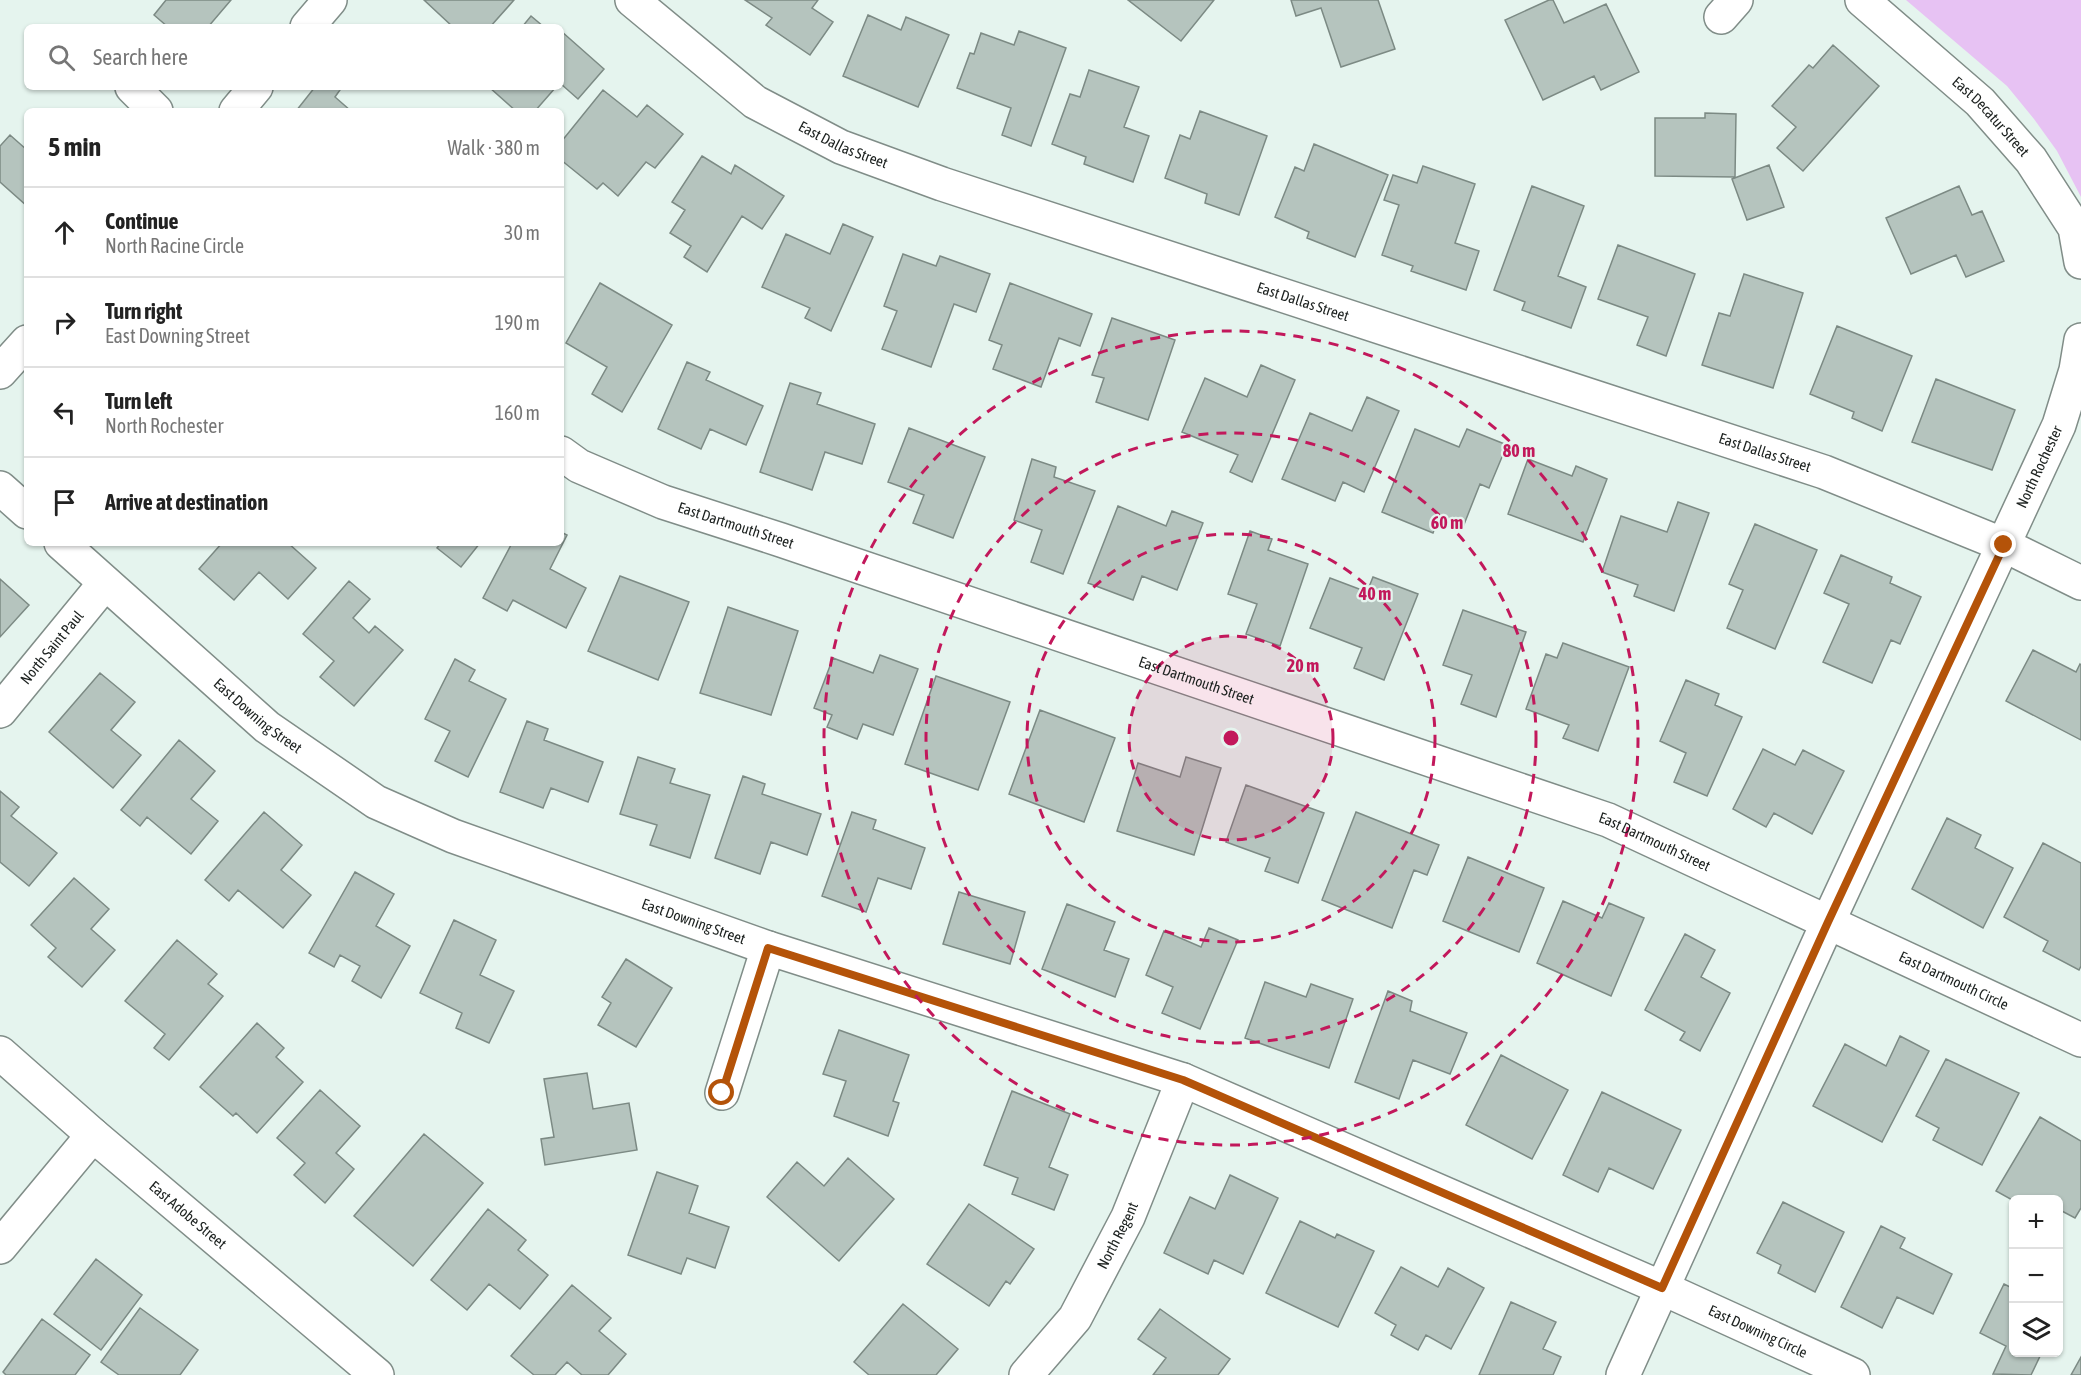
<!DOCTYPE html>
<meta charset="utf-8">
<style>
:root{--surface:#fff;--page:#f2f2f2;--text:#222;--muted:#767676;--line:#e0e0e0}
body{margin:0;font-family:"Asap Condensed",sans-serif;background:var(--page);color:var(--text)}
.controls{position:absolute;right:18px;bottom:18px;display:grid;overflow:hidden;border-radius:9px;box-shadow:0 2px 4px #0004}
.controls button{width:54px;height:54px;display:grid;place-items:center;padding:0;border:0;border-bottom:2px solid var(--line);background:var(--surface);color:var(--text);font:30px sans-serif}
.stop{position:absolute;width:18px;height:18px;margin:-14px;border:4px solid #b45309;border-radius:50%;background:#fff}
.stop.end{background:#b45309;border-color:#fff;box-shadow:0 2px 6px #0008}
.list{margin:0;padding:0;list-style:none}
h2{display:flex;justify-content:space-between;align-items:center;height:78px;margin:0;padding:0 24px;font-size:26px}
h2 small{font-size:20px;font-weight:400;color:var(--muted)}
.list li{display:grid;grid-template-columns:39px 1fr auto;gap:18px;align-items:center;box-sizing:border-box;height:90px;padding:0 24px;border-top:2px solid var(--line)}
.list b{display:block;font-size:22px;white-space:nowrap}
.list p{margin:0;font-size:20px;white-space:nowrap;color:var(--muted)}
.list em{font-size:20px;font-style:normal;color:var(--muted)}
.icon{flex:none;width:33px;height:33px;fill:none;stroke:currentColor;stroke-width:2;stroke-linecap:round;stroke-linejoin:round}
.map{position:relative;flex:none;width:2081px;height:1375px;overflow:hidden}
.search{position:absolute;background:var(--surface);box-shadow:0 2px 4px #0004;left:24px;top:24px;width:540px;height:66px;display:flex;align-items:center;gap:15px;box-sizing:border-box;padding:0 21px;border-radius:9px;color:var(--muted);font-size:22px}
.panel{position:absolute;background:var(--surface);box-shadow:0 2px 4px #0004;left:24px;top:108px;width:540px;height:438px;border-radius:9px}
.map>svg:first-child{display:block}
.green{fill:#e7c2f3}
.building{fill:#b5c4be;stroke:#7c8a84;stroke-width:1.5}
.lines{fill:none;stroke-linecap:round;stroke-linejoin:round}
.minor-casing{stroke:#808d88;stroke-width:36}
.minor{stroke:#fff;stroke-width:33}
.route{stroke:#b45309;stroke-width:8}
.ring{fill:none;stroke:#c2185b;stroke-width:3;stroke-dasharray:10 8}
.labels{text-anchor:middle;stroke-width:4.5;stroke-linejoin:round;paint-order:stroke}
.street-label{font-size:15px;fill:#1c211f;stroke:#e5f4ee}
.centre{fill:#c2185b;stroke:#e5f4ee;stroke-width:3}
.ring-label{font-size:18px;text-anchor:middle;font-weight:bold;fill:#c2185b;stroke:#e5f4ee;stroke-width:4.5;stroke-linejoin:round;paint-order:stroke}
</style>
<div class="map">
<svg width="2081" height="1375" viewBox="0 0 2081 1375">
<rect width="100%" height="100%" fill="#e5f4ee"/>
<path class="green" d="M1906,0H2081V197L2057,151L2034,119L2007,86Z"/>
<path class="building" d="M166,0H231L208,27H168L154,15Z
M424,0H514L490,27H453Z
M745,0H818L812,8L833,22L810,55L766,25L772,18Z
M1128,0H1214L1181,41Z
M1291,0H1378L1395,49L1341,67L1321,8L1296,16Z
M1549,0H1553L1564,23L1606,4L1639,72L1601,90L1594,76L1543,100L1505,20Z
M868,15L901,30L906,17L949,35L918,107L843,76Z
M531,16L544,27H522Z
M561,31L604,69L578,99L561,84Z
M1019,31L1066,48L1031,146L1002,135L1011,108L957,88L970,53L974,54L981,33L1014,45Z
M1833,45L1879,86L1803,171L1777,148L1796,127L1772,106L1809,65L1813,68Z
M1089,70L1139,87L1124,127L1149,136L1133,182L1084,164L1086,157L1052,144L1070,94L1080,97Z
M315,87H336L340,90L335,97L351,111H296Z
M489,87H556L535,111H516Z
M603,90L637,117L647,105L683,134L655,168L646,162L618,196L603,183L597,189L561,160V142Z
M1200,111L1267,136L1239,215L1205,203L1207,194L1165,178L1180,135L1190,139Z
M1705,113L1736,114L1735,177L1655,176V118H1705Z
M10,135L27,150V206L0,182V146Z
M1314,144L1388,175L1355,257L1307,238L1309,232L1275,217L1295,167L1304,171Z
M702,156L731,174L735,165L784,196L762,229L742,216L707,272L684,257L691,246L670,233L685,210L672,202Z
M1769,165L1784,207L1747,220L1732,179Z
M1423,166L1475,184L1455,243L1479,251L1466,290L1411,271L1413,266L1382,255L1399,205L1384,200L1393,175L1417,183Z
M1532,186L1584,206L1558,276L1586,287L1571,328L1522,310L1525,302L1494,290Z
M1959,186L1972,215L1982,211L2004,261L1966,277L1956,255L1911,274L1886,218Z
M843,224L873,237L831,331L805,318L810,308L762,287L786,234L830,254Z
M1618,245L1695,274L1666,356L1637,345L1648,317L1598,299Z
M903,254L936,266L940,256L990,274L976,312L954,304L931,367L882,349L897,311L884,306Z
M1744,274L1803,293L1773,388L1702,365L1719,313L1730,316Z
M600,283L672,325L622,412L592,394L607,367L566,343Z
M1010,283L1092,314L1080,346L1059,338L1041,387L993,369L1002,345L989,340Z
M1112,318L1175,340L1148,420L1096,402L1104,378L1092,375Z
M1837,326L1912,356L1882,431L1852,418L1854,412L1810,394Z
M687,362L710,372L706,380L763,406L746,445L710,429L701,449L658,429Z
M1261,365L1295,380L1252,482L1230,472L1238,455L1182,432L1205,378L1247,397Z
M1936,379L2015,410L1992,470L1912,442Z
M790,383L821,393L817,404L875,424L862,464L825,452L812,490L760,472Z
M1367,397L1399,411L1364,492L1343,482L1335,501L1282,479L1310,413L1352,431Z
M909,428L985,457L953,538L913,523L924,495L888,482Z
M1415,429L1459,447L1467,429L1507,445L1489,488L1480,484L1463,527L1439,517L1433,533L1382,512Z
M1032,459L1056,467L1054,477L1095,491L1063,574L1031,562L1042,530L1014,520Z
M1528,459L1572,476L1576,466L1607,479L1583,542L1508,514Z
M1678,502L1709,513L1674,611L1634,596L1638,585L1602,572L1621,516L1667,532Z
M1118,506L1166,526L1172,511L1203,523L1177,590L1142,576L1133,600L1088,583Z
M1755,524L1817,550L1775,649L1727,628L1743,590L1729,584Z
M1250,531L1272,539L1268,550L1308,564L1280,646L1246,634L1257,604L1228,594Z
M561,532L567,535L550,569L586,588L566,628L513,600L507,611L483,598L512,543H561Z
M222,543H288L316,568L288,599L259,572L234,600L199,569Z
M441,543H480L461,567L437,548Z
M1841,555L1892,577L1890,583L1921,597L1900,644L1891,640L1872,683L1823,662L1849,604L1824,593Z
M620,576L689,602L658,680L588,651Z
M1373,577L1418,594L1384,680L1354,668L1362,648L1310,628L1330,578L1367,592Z
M0,579L29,605L0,637Z
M349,581L370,599L353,618L369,633L375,626L403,650L354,706L320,677L334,661L303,634Z
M728,607L798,631L771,715L700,693Z
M1463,610L1526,632L1496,717L1461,704L1472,675L1443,665Z
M1563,643L1629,667L1598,751L1563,738L1569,725L1526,709L1546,654L1557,658Z
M2033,650L2076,672L2080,664L2081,665V740L2006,701Z
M880,655L918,669L893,735L863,724L857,739L827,727L832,715L814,708L833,658L873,673Z
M455,659L475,670L469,681L506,699L468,777L435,761L450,731L425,719Z
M100,673L135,702L111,730L141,755L113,788L49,732Z
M936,676L1010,702L978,790L905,764Z
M1686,680L1719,694L1715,705L1742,717L1707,796L1674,782L1686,753L1660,741Z
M1040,710L1115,738L1084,822L1009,794Z
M527,721L548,729L544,740L603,762L588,802L551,788L543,808L500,792Z
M179,740L215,771L191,799L218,821L191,854L147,817L140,826L121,810Z
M1763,749L1795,765L1803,750L1844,771L1812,834L1774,813L1766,827L1733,809Z
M638,757L675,769L670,783L710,795L690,858L650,845L657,825L620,814Z
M1186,757L1221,768L1194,855L1117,831L1138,763L1180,777Z
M743,776L765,784L762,794L821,814L807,855L771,842L760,874L715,858Z
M1246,785L1324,813L1298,883L1265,871L1270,858L1226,842Z
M0,791L19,807L11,816L57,853L29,886L0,862Z
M264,812L302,845L281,870L311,895L283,928L238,890L229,901L205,880Z
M852,812L876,820L873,829L925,848L911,889L878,878L866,912L822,896Z
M1356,812L1439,845L1427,875L1414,870L1392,928L1322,900Z
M1947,818L1981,835L1975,848L2013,868L1983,928L1912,889Z
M2043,843L2081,863V966L2079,970L2043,951L2048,941L2004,917Z
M1468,857L1544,888L1519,952L1443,921Z
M355,872L394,894L376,926L410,946L381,998L352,981L360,966L340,955L334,967L309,953Z
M74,878L109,909L91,929L115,950L82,987L48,957L56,948L31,925Z
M959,892L1025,912L1010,964L943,944Z
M1563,901L1602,918L1609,903L1644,918L1611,996L1537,963Z
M1067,904L1115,922L1104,950L1129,959L1115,997L1042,969Z
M454,920L496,940L480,975L514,991L489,1043L456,1028L462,1013L420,993Z
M1209,928L1238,940L1200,1029L1162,1013L1173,987L1146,975L1164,931L1201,947Z
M1685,934L1715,950L1701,977L1730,993L1700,1051L1680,1040L1685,1032L1645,1010Z
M177,940L217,974L208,984L223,996L169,1060L154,1048L165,1034L125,1001Z
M626,959L672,988L636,1047L598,1025L611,1003L602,997Z
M1265,982L1306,997L1311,984L1353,999L1329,1068L1245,1038Z
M1388,991L1412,1001L1410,1011L1467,1033L1450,1074L1413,1060L1399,1099L1355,1082Z
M257,1023L284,1048L276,1057L303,1082L257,1133L236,1113L233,1116L200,1087Z
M839,1030L909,1055L893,1101L899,1103L888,1136L834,1116L846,1081L823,1074Z
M1900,1036L1929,1051L1882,1142L1813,1106L1845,1044L1886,1066Z
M1501,1055L1568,1090L1532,1159L1466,1125Z
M1946,1059L2019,1093L1982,1165L1933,1140L1939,1128L1916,1116Z
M587,1073L593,1109L629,1103L637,1150L545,1165L541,1139L554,1137L544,1079Z
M320,1090L360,1126L336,1153L354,1169L325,1203L294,1175L305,1163L277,1138Z
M1012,1091L1070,1114L1049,1167L1068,1175L1054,1210L1012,1194L1018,1178L984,1165Z
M1602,1092L1681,1130L1653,1189L1609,1168L1598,1192L1563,1175Z
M2040,1117L2081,1141V1208L2075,1218L2058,1209V1200H2014V1201L1996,1191Z
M424,1134L483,1183L413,1266L354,1216Z
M848,1158L894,1199L839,1261L767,1197L797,1162L824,1186Z
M657,1172L698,1186L689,1213L729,1227L715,1268L687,1258L681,1274L628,1255Z
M1230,1175L1278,1198L1243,1274L1214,1260L1208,1274L1164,1253L1190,1197L1215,1209Z
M1783,1202L1844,1232L1815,1292L1778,1273L1781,1265L1757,1253Z
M969,1204L1034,1249L1010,1284L1006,1281L989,1306L927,1264Z
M488,1209L526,1240L518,1250L548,1275L520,1309L489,1284L467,1310L431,1280Z
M1300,1221L1335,1238L1337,1234L1374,1251L1338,1327L1266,1293Z
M1881,1226L1905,1238L1900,1248L1952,1274L1933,1314L1897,1297L1882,1328L1841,1307Z
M96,1259L142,1295L101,1350L54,1314Z
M1401,1267L1438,1287L1448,1268L1484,1288L1451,1349L1426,1335L1418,1350L1391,1335L1396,1325L1375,1313Z
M2004,1284L2014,1289V1352H2042L2031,1375L1993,1374L2006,1346L1980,1333Z
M572,1285L611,1318L599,1331L626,1354L608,1375H582L567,1362L555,1375H534L511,1356Z
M1511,1302L1556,1322L1543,1349L1561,1357L1553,1375H1479Z
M903,1304L958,1349L936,1375H869L854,1362Z
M140,1308L198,1350L180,1375H119L101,1362Z
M1160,1309L1230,1359L1218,1375H1153L1166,1358L1138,1339Z
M42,1319L90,1355L75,1375H6L3,1372Z
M2081,1357V1375H2071Z"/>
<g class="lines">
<defs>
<g id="minor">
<path id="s1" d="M632,0L755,102L841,147L942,184L1824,472L2004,545L2081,583"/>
<path id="s2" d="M1862,0L1980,102L2031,160L2075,228L2081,262"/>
<path d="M1721,17L1736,0"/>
<path d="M307,27L330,0"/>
<path d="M132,87L156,111"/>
<path d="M236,111L256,87"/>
<path d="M0,372L27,342"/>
<path id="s3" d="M561,453L579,466L663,502L781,540L1608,820L2081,1040"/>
<path d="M0,488L27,512"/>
<path id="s4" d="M61,543L267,727L376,802L453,836L768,948L1183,1080L1662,1288L1853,1375"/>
<path id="s5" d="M0,711L105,583"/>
<path id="s6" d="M0,1053L93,1135L377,1375"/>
<path d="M722,1093L768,948"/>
<path d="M0,1247L93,1135"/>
<path id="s7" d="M1026,1375L1075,1318L1128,1217L1183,1080"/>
<path id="s8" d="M1623,1375L1828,922L2059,425L2076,370L2081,340"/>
</g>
</defs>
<use href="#minor" class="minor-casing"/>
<use href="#minor" class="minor"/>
</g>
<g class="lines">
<path class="route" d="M722,1093L768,948L1183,1080L1662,1288L1828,922L2004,545"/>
</g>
<circle cx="1231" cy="738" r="102" fill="#c2185b" fill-opacity=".12"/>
<g class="ring">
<circle cx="1231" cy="738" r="102"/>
<circle cx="1231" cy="738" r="204"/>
<circle cx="1231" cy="738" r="305"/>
<circle cx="1231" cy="738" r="407"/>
</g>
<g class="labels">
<g class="street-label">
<text dy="5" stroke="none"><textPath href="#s2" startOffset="174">East Decatur Street</textPath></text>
<text dy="5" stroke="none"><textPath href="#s1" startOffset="258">East Dallas Street</textPath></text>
<text dy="5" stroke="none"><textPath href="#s1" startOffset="744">East Dallas Street</textPath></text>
<text dy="5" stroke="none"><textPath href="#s1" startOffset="1230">East Dallas Street</textPath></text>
<text dy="5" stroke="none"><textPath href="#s8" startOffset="999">North Rochester</textPath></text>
<text dy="5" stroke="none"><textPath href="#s3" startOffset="190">East Dartmouth Street</textPath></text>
<text dy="5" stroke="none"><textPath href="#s5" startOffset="82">North Saint Paul</textPath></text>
<text dy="5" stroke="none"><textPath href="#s3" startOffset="676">East Dartmouth Street</textPath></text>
<text dy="5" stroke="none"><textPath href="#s4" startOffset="262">East Downing Street</textPath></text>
<text dy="5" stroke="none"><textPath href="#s3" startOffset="1162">East Dartmouth Street</textPath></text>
<text dy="5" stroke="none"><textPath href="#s4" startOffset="748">East Downing Street</textPath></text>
<text dy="5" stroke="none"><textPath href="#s3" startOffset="1492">East Dartmouth Circle</textPath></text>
<text dy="5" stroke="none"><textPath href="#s6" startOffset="248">East Adobe Street</textPath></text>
<text dy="5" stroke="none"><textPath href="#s7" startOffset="168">North Regent</textPath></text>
<text dy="5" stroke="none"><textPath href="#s4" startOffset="1890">East Downing Circle</textPath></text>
</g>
</g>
<circle cx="1231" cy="738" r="9" class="centre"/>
<g class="ring-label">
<text x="1519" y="457">80 m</text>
<text x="1447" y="529">60 m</text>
<text x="1375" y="600">40 m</text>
<text x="1303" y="672">20 m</text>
</g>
</svg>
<div class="controls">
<button>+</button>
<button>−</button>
<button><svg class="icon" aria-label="layers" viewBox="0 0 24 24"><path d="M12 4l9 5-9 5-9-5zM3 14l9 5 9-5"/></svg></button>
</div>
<div class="stop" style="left:722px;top:1093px"></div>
<div class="stop end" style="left:2004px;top:545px"></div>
<div class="search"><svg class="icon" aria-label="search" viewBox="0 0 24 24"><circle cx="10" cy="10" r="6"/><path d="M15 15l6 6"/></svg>Search here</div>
<section class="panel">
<h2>5 min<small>Walk · 380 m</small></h2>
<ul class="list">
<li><svg class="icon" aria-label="ahead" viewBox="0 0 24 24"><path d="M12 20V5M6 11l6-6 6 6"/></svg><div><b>Continue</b><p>North Racine Circle</p></div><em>30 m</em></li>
<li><svg class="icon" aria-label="right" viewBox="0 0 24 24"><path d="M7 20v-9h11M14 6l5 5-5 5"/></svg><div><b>Turn right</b><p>East Downing Street</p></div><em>190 m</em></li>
<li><svg class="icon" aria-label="left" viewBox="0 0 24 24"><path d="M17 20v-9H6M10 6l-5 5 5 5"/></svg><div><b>Turn left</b><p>North Rochester</p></div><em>160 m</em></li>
<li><svg class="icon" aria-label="arrive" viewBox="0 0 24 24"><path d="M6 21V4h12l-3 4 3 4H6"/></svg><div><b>Arrive at destination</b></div></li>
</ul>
</section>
</div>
